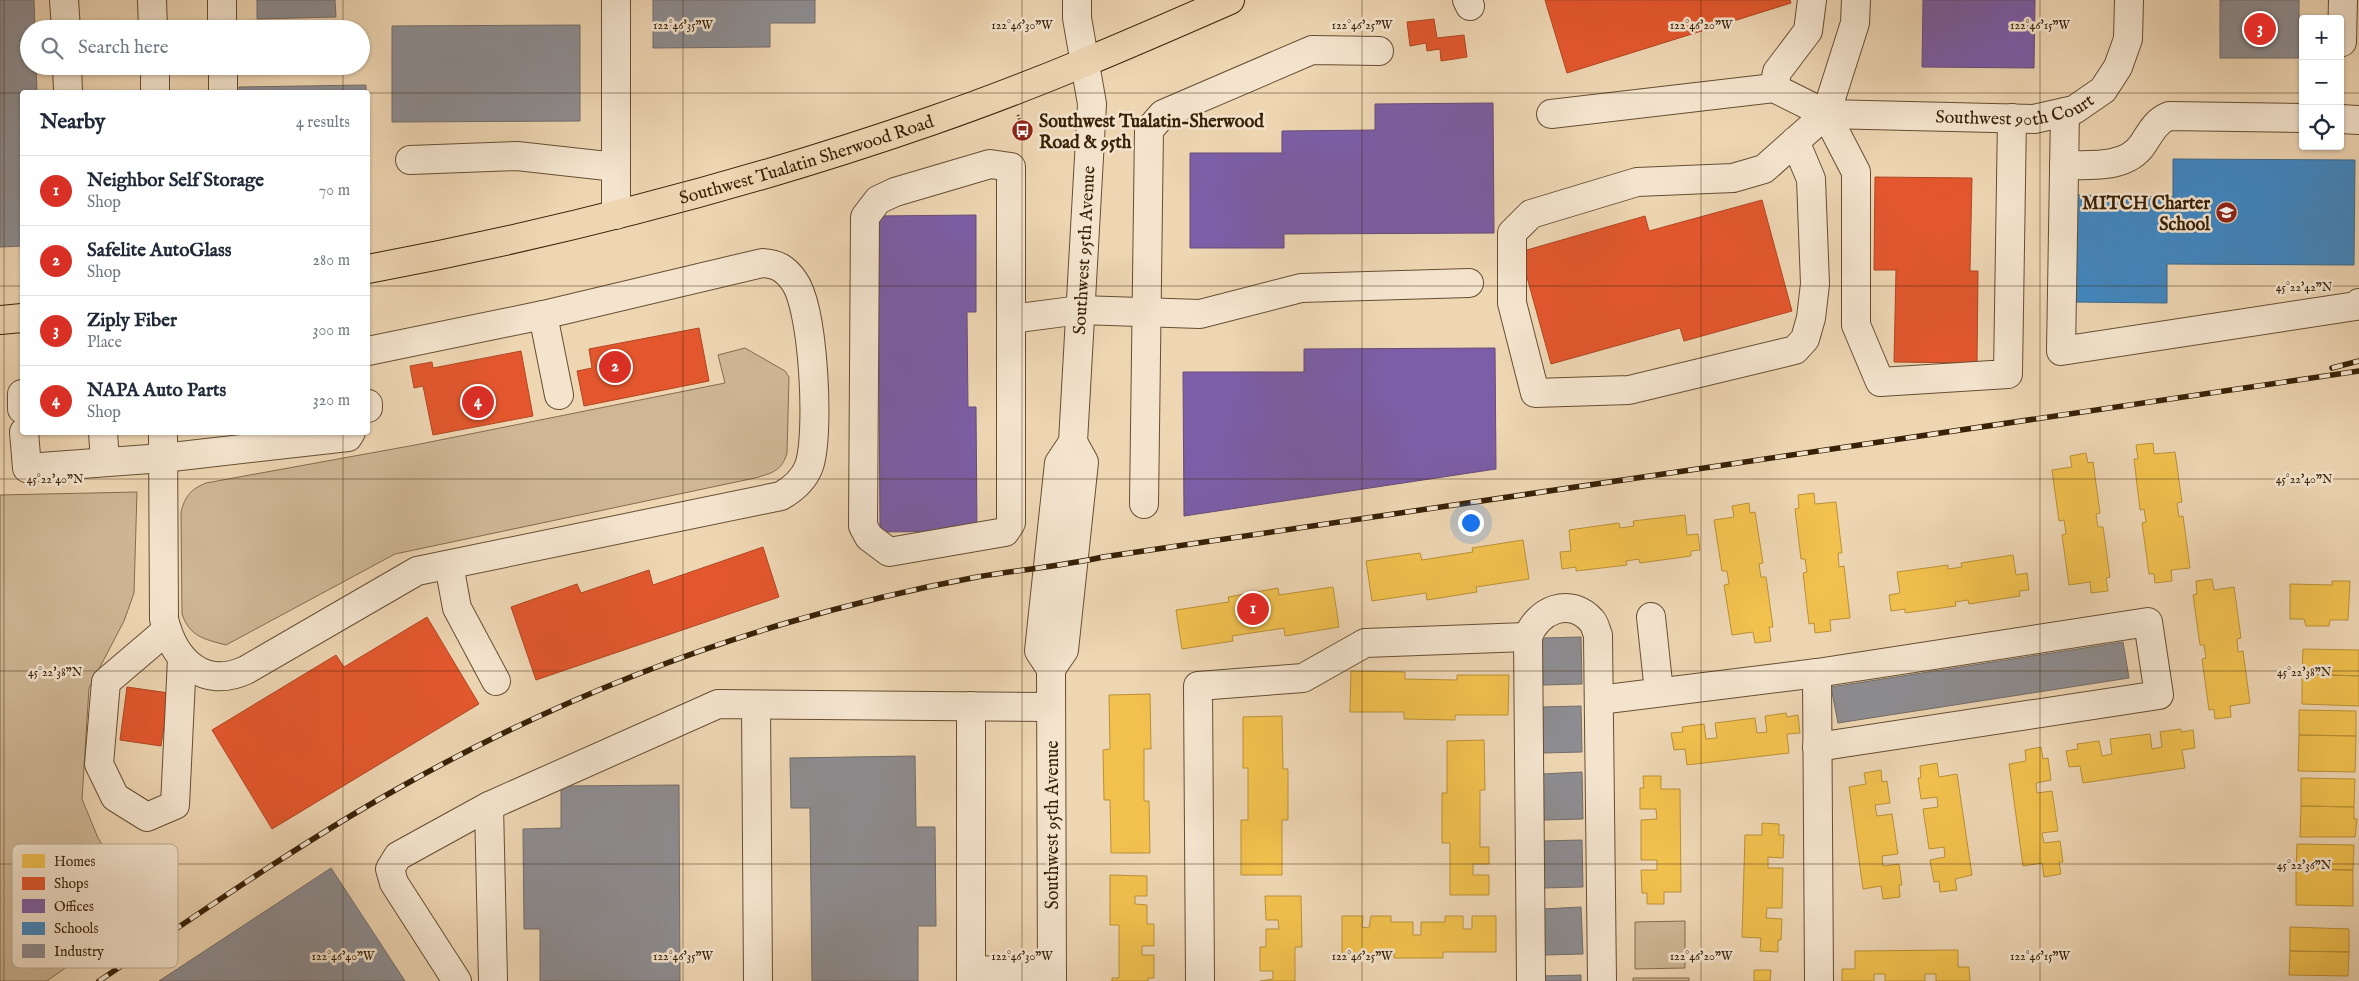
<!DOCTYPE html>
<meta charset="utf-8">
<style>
:root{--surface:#fff;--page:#f6f6f7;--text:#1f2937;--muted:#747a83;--line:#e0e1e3;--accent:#d93025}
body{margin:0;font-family:"IM FELL English",serif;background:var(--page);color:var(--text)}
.controls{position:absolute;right:15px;top:15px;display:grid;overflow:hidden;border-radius:5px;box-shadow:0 1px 4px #0004}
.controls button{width:45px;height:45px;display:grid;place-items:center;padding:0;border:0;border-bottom:1px solid var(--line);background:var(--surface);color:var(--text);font:25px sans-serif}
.you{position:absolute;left:1470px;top:522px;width:18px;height:18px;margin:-12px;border:4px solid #fff;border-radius:50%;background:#1a73e8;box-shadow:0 0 0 8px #1a73e833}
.badge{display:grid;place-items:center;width:32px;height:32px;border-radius:50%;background:var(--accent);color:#fff;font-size:16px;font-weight:700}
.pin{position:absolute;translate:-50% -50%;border:2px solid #fff;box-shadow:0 1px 5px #0006}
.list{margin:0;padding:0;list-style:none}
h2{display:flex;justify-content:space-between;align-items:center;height:65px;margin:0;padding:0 20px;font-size:21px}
h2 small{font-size:16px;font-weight:400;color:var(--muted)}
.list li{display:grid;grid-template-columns:32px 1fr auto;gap:15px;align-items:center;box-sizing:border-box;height:70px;padding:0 20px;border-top:1px solid var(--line)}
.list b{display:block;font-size:19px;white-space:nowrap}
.list p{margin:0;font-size:16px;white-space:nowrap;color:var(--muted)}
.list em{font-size:16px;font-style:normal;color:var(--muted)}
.icon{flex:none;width:28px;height:28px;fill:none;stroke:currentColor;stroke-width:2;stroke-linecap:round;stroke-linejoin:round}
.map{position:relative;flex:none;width:2359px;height:981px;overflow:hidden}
.search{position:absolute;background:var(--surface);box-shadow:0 1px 4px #0004;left:20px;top:20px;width:350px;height:55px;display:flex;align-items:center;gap:12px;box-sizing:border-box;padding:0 18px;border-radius:28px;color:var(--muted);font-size:19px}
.panel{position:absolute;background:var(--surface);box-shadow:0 1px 4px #0004;left:20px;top:90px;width:350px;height:345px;border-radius:5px}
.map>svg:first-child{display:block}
.green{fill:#cfb796;stroke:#846c4e}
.homes{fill:#f2c14e;stroke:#ba9138}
.shops{fill:#e4572e;stroke:#b04722}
.offices{fill:#7b5ea7;stroke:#674c77}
.schools{fill:#3f88c5;stroke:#3d698c}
.industry{fill:#8d8d92;stroke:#746d68}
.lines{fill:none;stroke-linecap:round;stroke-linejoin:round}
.minor-casing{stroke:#664e31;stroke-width:30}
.highway-casing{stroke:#382106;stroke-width:30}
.path{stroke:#382106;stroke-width:3;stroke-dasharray:1 2.5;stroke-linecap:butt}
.minor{stroke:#f4e4ce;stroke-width:28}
.highway{stroke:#eed6b3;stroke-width:28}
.rail-casing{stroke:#382106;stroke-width:5.5}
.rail{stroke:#f4e4ce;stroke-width:4;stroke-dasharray:11;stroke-linecap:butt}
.ticks{fill:none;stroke:#382106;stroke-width:1;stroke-opacity:0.45}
.labels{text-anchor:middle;stroke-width:5;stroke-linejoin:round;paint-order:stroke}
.street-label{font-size:18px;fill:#382106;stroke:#f4e4ce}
.poi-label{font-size:18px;font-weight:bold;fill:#382106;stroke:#f4e4ce;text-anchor:start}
.key{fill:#f4e4ce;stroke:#bcaa92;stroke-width:1}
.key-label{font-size:14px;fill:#382106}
.ticks-label{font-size:12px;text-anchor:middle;fill:#382106;stroke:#f4e4ce;stroke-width:5;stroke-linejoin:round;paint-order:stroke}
</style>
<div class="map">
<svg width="2359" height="981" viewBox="0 0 2359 981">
<rect width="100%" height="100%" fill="#eed6b3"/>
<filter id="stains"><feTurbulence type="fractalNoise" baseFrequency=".004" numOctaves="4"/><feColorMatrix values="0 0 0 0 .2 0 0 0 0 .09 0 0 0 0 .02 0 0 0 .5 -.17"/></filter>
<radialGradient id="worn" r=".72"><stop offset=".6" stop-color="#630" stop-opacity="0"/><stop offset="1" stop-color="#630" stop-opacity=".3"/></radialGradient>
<path class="green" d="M745,348L785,371L789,377L787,453C782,471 772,473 755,478L395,554L226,645C204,639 190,637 182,614L181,512C185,496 191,489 206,483L415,445L725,383L718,355Z
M137,492L134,593L124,621L89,688L82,799L98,838L138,902L117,931L47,981H0V495Z
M1685,921V968L1635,969V922Z
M1633,978H1689V981H1633Z"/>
<path class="homes" d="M2153,443L2154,454L2175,452L2182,502L2177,503L2179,517L2183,516L2190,568L2171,570L2172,581L2155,583L2154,574H2149L2142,523L2146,522L2144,509L2140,510L2134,459H2138L2136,445Z
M2086,453L2088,463L2093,462L2100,513L2096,514L2098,527H2103L2110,577L2106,578L2108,591L2091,593L2090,582L2069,585L2062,535L2066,534L2064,520L2059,521L2052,470L2072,467L2070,456Z
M1814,493L1815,504L1836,502L1842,553H1838L1839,567L1844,566L1850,618L1830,620L1831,631L1815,633L1814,623L1809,624L1803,573L1807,572L1805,559H1801L1795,509L1799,508L1798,495Z
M1749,503L1750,513L1755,512L1763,563L1759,564L1761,577H1766L1773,627H1769L1771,641L1755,643L1753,632L1732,635L1724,585L1729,584L1727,571H1722L1714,520L1734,517L1732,506Z
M1685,515L1687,535L1698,534L1700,550L1691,551V556L1640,563L1639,559L1626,561L1627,565L1576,571V567L1562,569L1560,552L1571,551L1569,530L1619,523L1620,528L1634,526L1633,521Z
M1523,540L1529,579L1476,587L1477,592L1427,600L1426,593L1372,601L1366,561L1420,553L1422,560L1473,552L1472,548Z
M2013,555L2016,575L2027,573L2029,590L2019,591L2020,596L1969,604L1968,600L1955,602L1956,606L1905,613V609L1891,611L1889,595L1900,593L1897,572L1948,565V569L1962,567L1961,563Z
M2212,579L2214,590L2234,587L2241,638L2237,639L2238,652L2243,651L2250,703L2230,706L2231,717L2215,719L2214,709L2209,710L2202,659L2206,658L2204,645H2200L2193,595L2197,594L2196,581Z
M2332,581H2350L2348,620H2330L2329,626H2306L2304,619H2290V584L2332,585Z
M1333,587L1339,627L1285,636L1284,628L1232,636L1233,641L1182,649L1176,610L1229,602L1228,597L1278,588L1279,595Z
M2303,649L2359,650V676L2302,674Z
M1351,671L1405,672V679L1457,680V675H1509L1508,715H1455V720L1404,719V712H1350Z
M2302,674L2359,676V706L2302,704Z
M1150,694L1151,749H1144V801H1149L1150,853H1111L1110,800H1104L1103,750L1110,749L1109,695Z
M2299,710L2356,711V736L2299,735Z
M1786,713L1787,717L1798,715L1800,733L1787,734L1789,753L1687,765L1685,749L1674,750L1671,733L1683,732L1682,727L1704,724L1706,739L1717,738L1715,723L1755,718L1757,733L1767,732L1765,716Z
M1282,716L1283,769H1288V820H1282V875H1241V820H1248V768H1243V717Z
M2181,729V732L2193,730L2195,748L2182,750L2185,768L2083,783L2080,766L2069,767L2066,751L2078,749L2077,744L2099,741L2102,756L2112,754L2110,739L2150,734L2152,749L2162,747L2160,732Z
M2299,735L2356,736L2355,772L2298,771Z
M1484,740L1485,790H1480V847H1489V864H1473V875H1489V895H1450V843H1442V793H1447V741Z
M2041,747L2043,759L2048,758L2051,780L2036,783L2037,793L2052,791L2058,831L2042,833L2044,843L2060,841L2063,862H2059L2061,874L2044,877L2042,863L2023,866L2009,764L2026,761L2025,750Z
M1937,763L1939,777L1957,774L1972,875L1955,879L1957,890L1940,892L1939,881L1934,882L1930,860L1945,857L1944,847L1929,849L1923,809L1938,807L1937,797L1921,799L1918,778H1921L1920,766Z
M1881,770L1882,782L1887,781L1890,803L1875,805L1877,816L1892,814L1898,854L1882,856L1883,866L1899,864L1902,885H1899L1900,897L1883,899L1881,886L1863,889L1849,787L1866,784L1864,773Z
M1643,776H1661V789H1680L1681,892H1664V904H1647V893H1642L1641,870H1657V860H1641V820L1657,819L1656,809H1640V788H1644Z
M2301,778L2355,779L2354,807L2301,806Z
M2301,806L2354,807V819H2357L2355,837H2300Z
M1762,823L1779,824V835H1784L1783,858L1768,857V868H1783L1782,908H1767L1766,918L1782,919L1781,940H1778V952L1760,951L1761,938L1742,937L1745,835H1762Z
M2297,844L2354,845L2353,870L2296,869Z
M2296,869L2353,870V906L2296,905Z
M1110,875L1147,876V896H1135V904L1147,905V924H1154V946H1142V955H1154V978H1148V981H1112V978H1119V925H1110Z
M1265,896H1301L1302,947H1295V981H1260L1273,979V971H1260V947H1266V929H1279L1278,920H1266Z
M1342,916H1363L1362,927L1369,928L1371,916H1391V922H1413V935H1421V922H1445V916H1463V929H1472V916H1496V952H1443V958H1394V953H1342Z
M2290,927L2349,929V952L2290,951Z
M1958,950V967H1969L1970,981H1936V974H1925V981H1885V974H1874V981H1842V969H1855V951Z
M2290,951L2349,952L2348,976L2289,975Z
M1754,970H1771L1770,981H1754Z"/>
<path class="shops" d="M1545,0H1790L1791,3L1567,73Z
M1434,19L1437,38L1464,35L1467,57L1441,61L1440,49L1427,51L1426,43L1410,46L1407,22Z
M1875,177L1972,178L1970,271H1978L1977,363L1894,362L1896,270H1874Z
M1762,200L1792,311L1684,341L1680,328L1551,364L1520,252L1645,216L1649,231Z
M699,328L709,381L584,406L577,371L592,368L589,349Z
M521,351L533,416L433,435L423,386L414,388L410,366L432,362L433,368Z
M763,547L779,597L536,680L511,607L577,584L581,593L649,570L653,585Z
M427,617L479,704L272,829L212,730L336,655L344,667Z
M127,687L169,693L161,746L120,740Z"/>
<path class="offices" d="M1923,0H2035L2034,68L1922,67Z
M1493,103L1494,233L1284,234V248H1190V153H1282V131L1375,130V104Z
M976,215V312H967L968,407H976L977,531L880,532L878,216Z
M1495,348L1496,469L1184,516L1183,372H1304V349Z"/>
<path class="schools" d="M2173,159L2355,160L2354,265L2167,264V303L2076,302L2077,195L2173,197Z"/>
<path class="industry" d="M0,0H34L35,29H29V66H36L37,92H22V246L0,247Z
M257,0H335L336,17L257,19Z
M653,0H815V23H770V47L653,48Z
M2220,0H2299V58H2220Z
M580,25V121L392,122V26Z
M366,85V92H239V87Z
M1581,637L1582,684L1543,685L1542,638Z
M2123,642L2129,678L1838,723L1831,687Z
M1581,706L1582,752L1543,753L1541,707Z
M915,756L916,827H935L936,926H918V981H812L810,808H791L790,758Z
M1582,772L1583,819L1544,820L1543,774Z
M679,785L680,981H540V929H524L523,829L561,828V786Z
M1582,840L1583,887L1544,888L1542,841Z
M331,868L405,981H159Z
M1581,907L1583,954L1543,955L1542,909Z
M1581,975V981H1542V976Z"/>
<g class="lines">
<defs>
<g id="minor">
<path d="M64,0L66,29"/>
<path d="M152,0L153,29"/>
<path d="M222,0V29"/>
<path d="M1467,0L1470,6"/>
<path d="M1812,0L1808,31L1777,72L1774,88L1826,114L1856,172V325L1880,382L2008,374L2012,118"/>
<path d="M2342,42L2343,0"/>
<path d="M67,66L68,92"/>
<path d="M155,66V92"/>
<path d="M223,66V92"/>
<path d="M2065,112L2061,351L2356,306L2359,303"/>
<path d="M1551,114L1774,88"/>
<path id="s1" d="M1826,114L2034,119L2074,110L2103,90L2118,67L2128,39L2129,0"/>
<path d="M2340,119L2359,120"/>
<path d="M1795,141L1811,179L1815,284L1811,318L1805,339L1795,350L1629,390L1535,393L1512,303V233L1531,214L1637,182L1733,178L1764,169L1826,114L1855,23L1856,0"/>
<path d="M410,160L517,156L616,167"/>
<path d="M990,164L1011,167V523L1005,532L889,552L869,537L863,526L865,217L878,200L895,192Z"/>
<path d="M2064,165C2090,165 2127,169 2143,144C2151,132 2156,121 2169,116L2303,118"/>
<path d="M616,215V0"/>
<path d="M543,315L559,395"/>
<path d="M1012,319L1080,310L1200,314L1301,288L1469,283"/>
<path d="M22,394V409"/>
<path d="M368,404V408"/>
<path d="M24,432L27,468L163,458L348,437L351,432"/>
<path d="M103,432L105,462"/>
<path d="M163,432L164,619C174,660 203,690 246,670L417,571L781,496C793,489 804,480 809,466C820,435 814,308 794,281C785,268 777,264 762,263L543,315L368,351"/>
<path d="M1144,504L1149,130L1163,114L1312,50L1379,51"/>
<path d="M449,565L457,608L496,681"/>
<path d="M1651,617L1659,692"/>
<path d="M167,630L106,682L99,764L115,797L147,817L175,805L182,659"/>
<path d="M1051,669L1064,650L1084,462L1073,442"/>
<path d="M1817,673L1819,981"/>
<path d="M1599,700L1817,673L2148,622L2159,695L1817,747"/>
<path d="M756,705L758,981"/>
<path d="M971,706V981"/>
<path d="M971,970L1052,972"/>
<path d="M457,981L394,883L390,869L398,856L489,806"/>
<path d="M493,981L489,806L718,704L1051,707"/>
<path id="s2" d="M1052,981L1051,669L1039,651L1059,463L1073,442L1092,104L1077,18V0"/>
<path d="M1200,981L1198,686L1303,678L1365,643L1528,637"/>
<path d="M1531,981L1528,637C1537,610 1571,596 1592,621C1595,624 1596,631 1598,635L1602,981"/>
</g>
<g id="highway">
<path id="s3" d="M368,269C559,233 747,185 931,121C1033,86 1132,43 1230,0"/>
<path d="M0,320L22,318"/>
</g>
</defs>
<use href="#minor" class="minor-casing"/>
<use href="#highway" class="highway-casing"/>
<path class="path" d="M1018,115L1023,131"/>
<use href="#minor" class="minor"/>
<use href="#highway" class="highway"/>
<defs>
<path id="rail" d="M2332,368L2359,361
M99,981C197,915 294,847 397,789C519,720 649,664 783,624C847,605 912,589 977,577C1019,570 1061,566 1103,557L2359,371"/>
</defs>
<use href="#rail" class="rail-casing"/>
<use href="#rail" class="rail"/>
</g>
<path class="ticks" d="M4,0V981M343,0V29M683,0V981M1022,0V981M1362,0V981M1701,0V981M2040,0V981M343,66V92M0,93H22M368,93H2303M2340,93H2359M0,286H22M368,286H2359M343,432V981M0,479H2359M0,671H2359M0,864H2359"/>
<defs>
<symbol id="bus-disc" viewBox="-11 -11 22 22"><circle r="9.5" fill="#8f2418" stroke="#f4e4ce"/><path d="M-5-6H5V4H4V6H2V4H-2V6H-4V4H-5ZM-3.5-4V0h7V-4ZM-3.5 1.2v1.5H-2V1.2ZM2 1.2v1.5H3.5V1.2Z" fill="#fff"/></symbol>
<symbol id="school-disc" viewBox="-11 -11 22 22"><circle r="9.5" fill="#8f2418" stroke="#f4e4ce"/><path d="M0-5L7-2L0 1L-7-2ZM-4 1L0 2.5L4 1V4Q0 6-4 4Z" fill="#fff"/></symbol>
</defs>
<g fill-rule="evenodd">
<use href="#bus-disc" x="1010" y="118" width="25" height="25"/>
<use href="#school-disc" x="2214" y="200" width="25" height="25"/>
</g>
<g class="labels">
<g class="street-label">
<text dy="6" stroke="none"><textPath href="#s1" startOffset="190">Southwest 90th Court</textPath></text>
<text dy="6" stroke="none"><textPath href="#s3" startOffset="452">Southwest Tualatin Sherwood Road</textPath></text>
<text dy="6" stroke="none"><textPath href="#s2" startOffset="740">Southwest 95th Avenue</textPath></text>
<text transform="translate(1052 825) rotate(-90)" y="6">Southwest 95th Avenue</text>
</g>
<g class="poi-label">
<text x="1039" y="127">Southwest Tualatin-Sherwood<tspan x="1039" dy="21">Road &amp; 95th</tspan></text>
<text x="2210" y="209" text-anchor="end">MITCH Charter<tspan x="2210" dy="21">School</tspan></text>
</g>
</g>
<rect x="12" y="844" width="166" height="124" rx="8" class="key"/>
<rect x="22" y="854" width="23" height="14" fill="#f2c14e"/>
<rect x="22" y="877" width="23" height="13" fill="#e4572e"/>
<rect x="22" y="899" width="23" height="14" fill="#7b5ea7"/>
<rect x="22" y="922" width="23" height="13" fill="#3f88c5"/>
<rect x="22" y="944" width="23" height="14" fill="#8d8d92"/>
<g class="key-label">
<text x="54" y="866">Homes</text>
<text x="54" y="888">Shops</text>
<text x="54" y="911">Offices</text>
<text x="54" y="933">Schools</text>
<text x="54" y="956">Industry</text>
</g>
<g class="ticks-label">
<text x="683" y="29">122°46'35"W</text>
<text x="1022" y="29">122°46'30"W</text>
<text x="1362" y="29">122°46'25"W</text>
<text x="1701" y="29">122°46'20"W</text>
<text x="2040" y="29">122°46'15"W</text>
<text x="2304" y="291">45°22'42"N</text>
<text x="55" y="483">45°22'40"N</text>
<text x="2304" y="483">45°22'40"N</text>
<text x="55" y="676">45°22'38"N</text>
<text x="2304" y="676">45°22'38"N</text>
<text x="2304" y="869">45°22'36"N</text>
<text x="343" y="960">122°46'40"W</text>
<text x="683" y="960">122°46'35"W</text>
<text x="1022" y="960">122°46'30"W</text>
<text x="1362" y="960">122°46'25"W</text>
<text x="1701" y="960">122°46'20"W</text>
<text x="2040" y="960">122°46'15"W</text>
</g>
<rect width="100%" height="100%" filter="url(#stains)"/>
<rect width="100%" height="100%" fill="url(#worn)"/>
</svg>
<div class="controls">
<button>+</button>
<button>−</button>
<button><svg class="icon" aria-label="locate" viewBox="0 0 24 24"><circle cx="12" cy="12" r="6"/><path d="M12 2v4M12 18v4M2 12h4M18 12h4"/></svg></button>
</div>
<div class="you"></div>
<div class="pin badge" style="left:1253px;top:609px">1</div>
<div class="pin badge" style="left:615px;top:367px">2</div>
<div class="pin badge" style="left:2260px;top:29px">3</div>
<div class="pin badge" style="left:478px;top:402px">4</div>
<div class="search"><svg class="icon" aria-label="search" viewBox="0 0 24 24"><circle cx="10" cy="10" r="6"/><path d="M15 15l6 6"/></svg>Search here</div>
<section class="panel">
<h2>Nearby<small>4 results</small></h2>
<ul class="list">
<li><span class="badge">1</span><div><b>Neighbor Self Storage</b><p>Shop</p></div><em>70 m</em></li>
<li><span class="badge">2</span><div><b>Safelite AutoGlass</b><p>Shop</p></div><em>280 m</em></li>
<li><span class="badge">3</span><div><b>Ziply Fiber</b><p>Place</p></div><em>300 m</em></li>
<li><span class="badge">4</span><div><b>NAPA Auto Parts</b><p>Shop</p></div><em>320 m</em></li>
</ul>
</section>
</div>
